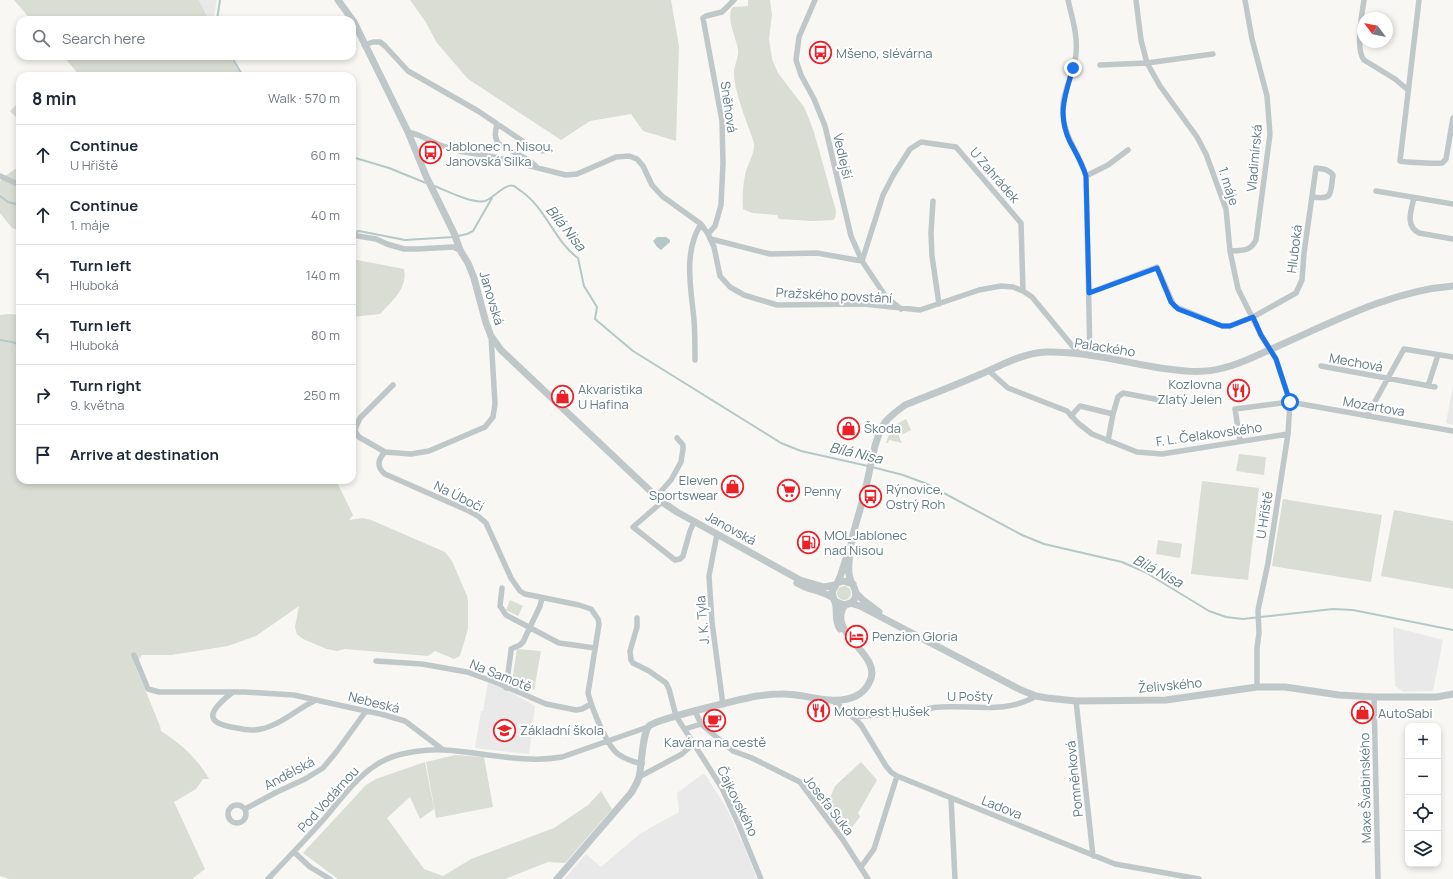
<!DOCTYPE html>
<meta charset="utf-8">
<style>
:root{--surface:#fff;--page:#f2f2f3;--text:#1f2937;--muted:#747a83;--line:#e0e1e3}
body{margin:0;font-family:Manrope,sans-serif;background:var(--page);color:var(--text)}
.controls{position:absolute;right:12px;bottom:12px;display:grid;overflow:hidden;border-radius:8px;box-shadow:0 2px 6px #0003}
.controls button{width:36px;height:36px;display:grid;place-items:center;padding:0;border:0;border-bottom:1px solid var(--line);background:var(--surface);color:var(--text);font:20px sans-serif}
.compass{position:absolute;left:1357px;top:12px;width:36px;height:36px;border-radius:50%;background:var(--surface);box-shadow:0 2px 6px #0003;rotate:302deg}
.stop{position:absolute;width:12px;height:12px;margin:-9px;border:3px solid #1a73e8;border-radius:50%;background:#fff}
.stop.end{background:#1a73e8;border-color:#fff;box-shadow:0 1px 4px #0008}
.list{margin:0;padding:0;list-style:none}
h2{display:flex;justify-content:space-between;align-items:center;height:52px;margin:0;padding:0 16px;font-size:17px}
h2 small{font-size:13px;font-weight:400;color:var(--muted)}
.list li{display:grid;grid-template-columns:26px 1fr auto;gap:12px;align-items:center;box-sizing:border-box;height:60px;padding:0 16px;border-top:1px solid var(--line)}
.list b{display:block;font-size:15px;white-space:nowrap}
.list p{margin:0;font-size:13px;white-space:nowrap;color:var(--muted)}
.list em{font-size:13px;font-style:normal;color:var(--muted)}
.icon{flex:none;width:22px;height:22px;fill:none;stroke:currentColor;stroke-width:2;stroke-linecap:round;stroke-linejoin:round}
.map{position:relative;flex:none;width:1453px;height:879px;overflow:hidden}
.search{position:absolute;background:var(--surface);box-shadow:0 2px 6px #0003;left:16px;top:16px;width:340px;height:44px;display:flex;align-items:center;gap:10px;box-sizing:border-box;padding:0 14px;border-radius:12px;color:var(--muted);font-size:15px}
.panel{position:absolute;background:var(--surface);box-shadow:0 2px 6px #0003;left:16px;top:72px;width:340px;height:412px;border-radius:12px}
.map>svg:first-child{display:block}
.built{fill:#e8e9e8}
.green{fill:#d9ddd3}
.water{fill:#b5c8c8}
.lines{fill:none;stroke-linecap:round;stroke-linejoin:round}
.stream{stroke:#b5c8c8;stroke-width:2}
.minor{stroke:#c0c7c9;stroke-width:5.5}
.tertiary{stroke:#c0c7c9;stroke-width:7}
.route{stroke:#1a73e8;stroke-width:5}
.labels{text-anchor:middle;stroke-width:4;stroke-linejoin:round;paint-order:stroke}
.poi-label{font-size:13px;fill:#617b81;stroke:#fff;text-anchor:start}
.street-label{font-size:13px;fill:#617b81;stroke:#fff}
.water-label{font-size:14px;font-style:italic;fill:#5c7c7c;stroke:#fff}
</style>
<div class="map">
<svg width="1453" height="879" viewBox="0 0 1453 879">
<rect width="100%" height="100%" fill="#f8f7f4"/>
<path class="built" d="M199,0H217L213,20H209Z
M1453,386V425L1446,423Z
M1393,627L1443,640L1433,691L1403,692L1395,686Z
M488,682L507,690L535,706L529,754L475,748L481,711H483Z
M704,773L726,807L744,846L757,879H564L586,854L601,867L616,854L641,833L679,812L677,793Z"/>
<path class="green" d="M14,0H199L209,20H31Z
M410,0H671L679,46L676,141L643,131L631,114L590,121L561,140L468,79L437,43L425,21Z
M748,0H770L772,15L769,39L772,59L778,73L804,107L809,119L814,132L836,211L835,218L833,220L812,221L779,219L777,215L752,213L743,209C742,197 743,183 746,171C749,161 755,153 754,143C748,124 734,92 734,73C734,65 739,57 738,49C736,38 725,16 733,7L748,6Z
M63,56H229L242,76H80Z
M20,101V121L10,111Z
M20,166V231L12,228L0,213V181L5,176Z
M352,259L404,269C408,288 392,301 380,314L352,317Z
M8,314L20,315V480H336L353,515L349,520L363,518L371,520L445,552L452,561L467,596L468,602V629L460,656L454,659L435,651L428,656L345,649L337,651L327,649L303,639L297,634L295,627L299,606L256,636L228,646L171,655H142L135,665L160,726L161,731C180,743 198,759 209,779H203L196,789L174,802L205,869L192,879H9L0,876V315Z
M906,419L911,430L901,435L897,424Z
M894,427H895L902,443L889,440L888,443H886L889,434Z
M1239,454L1266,457L1264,475L1236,471Z
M1202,481L1259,488L1248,580L1191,574Z
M1283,499L1382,515L1371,582L1272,566Z
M1394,510L1453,521V589L1381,576Z
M1158,540L1182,544L1180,558L1156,554Z
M837 593a7 7 0 1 1 14 0a7 7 0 1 1-14 0Z
M510,600L523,606L518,616L506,610Z
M517,649L541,651L534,690L512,682Z
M455,755L484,757L493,807L436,818L426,762Z
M425,762L434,809L420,819L410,797L387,818L424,869L443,876L471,859L554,828L588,805L601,791L612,809L565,863L548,862L505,879H338L303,853L366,785L376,779Z
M861,762L877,780L858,813L860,817L845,836L825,810L835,786Z"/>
<path class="water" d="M657,237H666L670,240V242L661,250L657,247L653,241Z"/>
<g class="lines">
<path class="stream" d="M217,20L220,0
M231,56L243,76
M352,157L389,168L426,183
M432,185C445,190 472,204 485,201C494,198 505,183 514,186C516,187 519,190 521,191C546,208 555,242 578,258L584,286L597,307L595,319L633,351L781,443L801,451L868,466
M0,196L8,202L20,205
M353,233L359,231L405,240L454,237
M458,236L467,234L473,231L492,198
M0,340L12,342L20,345
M872,467L903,475L927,484L1022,535L1044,544L1122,562L1145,572L1209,611L1226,617L1243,619L1333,609L1353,610L1453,630"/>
<path class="minor" d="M815,0L799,37L796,60L801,75L814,99L825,126L851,236L862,261L886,297L901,309
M1068,0C1072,18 1078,35 1076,54C1074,75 1060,95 1063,116C1065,138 1080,155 1086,176L1090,356
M1136,0L1141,40L1147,63L1160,86L1197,137L1206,154L1226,209L1230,251L1238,289L1261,335L1276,359L1290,402L1288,434L1279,492L1268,563L1258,610L1259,633L1257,648V687
M1364,0C1362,14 1355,49 1364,60L1395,79L1408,90
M1419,0L1400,161C1402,162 1439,164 1442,163C1444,162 1444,161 1446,159L1453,118
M364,45L373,42H380L385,46L408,71L478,111L527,144L543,151
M1100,65L1147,63L1213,54
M497,124C495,132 494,138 499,144L530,161L538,168
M408,132L418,135L440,145L459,151L494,157L566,175L577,174L616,157L629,156L637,159L643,166L652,185L662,196L701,224L708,234L714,247L720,276L730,287L744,295L777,305L864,304L920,310L979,290L1001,286L1013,287L1023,291L1032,297L1079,354
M0,176L20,185
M1086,176L1108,165L1128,150
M1376,191L1453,204
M1414,198C1411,210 1405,226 1419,233L1453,239
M933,201L931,233L932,256L939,304
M708,234L715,226L721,205L723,163L722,121L703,18L706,16L722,12L734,0
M352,235L376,239L387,244L404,249H417L453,247L460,250
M711,239L770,254L817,253L862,261L883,195L894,174L910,149L921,142L956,147L1021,223L1023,291
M1230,251C1242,250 1250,252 1256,240L1270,134L1267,96L1252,39L1245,0
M1089,293L1157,267L1174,306L1222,326H1230L1253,317L1296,293L1302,280L1304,253L1316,168C1324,169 1328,169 1333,175C1330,193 1334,200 1313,197
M695,360C695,347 695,333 694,320C691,288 683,252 701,224
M1321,366L1435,387
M989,371L1008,388L1067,411L1078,423L1092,434L1137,452L1162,454L1288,434
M393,385L360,418L355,429L356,433L359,437L385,452L411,454L429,451L485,427L493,417L495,404L491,336
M1428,386L1438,355
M1113,414L1118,397L1123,393L1165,401
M1071,416L1080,406L1113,414L1108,441
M1367,416L1404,349L1453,357
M1240,441L1235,409L1290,402L1453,431
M385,452C378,459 376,467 385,474L469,511L478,516L486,523L511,578L520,591L525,594L579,605L591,609L598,619L599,624L588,693C592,708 606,745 618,754C625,759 634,762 642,764
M656,497L671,480L681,462L683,449V445L677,438
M662,502L633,527L675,560L680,559L683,556L690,531L694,522
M717,534L709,576L712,622L723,705
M502,588L500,606L506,615L559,643L595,648
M637,618V627L630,651L631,660L633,663L649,671L666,683L669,689L676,716L722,788L738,823L761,879
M134,655L148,689L159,692H245L294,695L316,700L366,711L381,714L405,721L442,749
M376,661L422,664L467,672L495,682L546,704L576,710L582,709L591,704
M506,688L511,651V649L520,645L523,642L540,606L542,598
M233,692C211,709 200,723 237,728C245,730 253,731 261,729C281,725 298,708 316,700
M1374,697L1378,879
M832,700L854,718L861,725L886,766L891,772L897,776L1115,864L1199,879
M1076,701L1093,856
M695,711L701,724L733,751L752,758L800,782L843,840L868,879
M854,718L862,716C877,715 892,715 908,714C919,712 929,707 940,707C973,705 1007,714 1036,696
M685,729L701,724
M639,777L682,754L693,744
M951,798L955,879
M228 814a9 9 0 1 1 18 0a9 9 0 1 1-18 0Z
M245,809L277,792L305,779L323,768L337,751L366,711
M294,852L310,867L330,879
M861,867L874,849L897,776
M268,879C287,859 306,839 324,819C342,798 361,770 387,759C402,752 428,749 444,750C483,752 523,764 562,757L648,727"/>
<path class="tertiary" d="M338,0L354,22L408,132L426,176L454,233L460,250L468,263L474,278L486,323L491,336L501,350L662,502L677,512L800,580L824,587L835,585
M797,583C808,590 824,591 833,598
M837,583C842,576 844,561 849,551
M853,584L843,581L837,583L832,592L834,600C841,606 851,607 855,598C858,591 853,587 851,581C847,573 849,562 850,553C851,537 857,521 861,506C867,486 870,466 875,446C882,422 886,419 905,405C930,395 956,385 981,374C1002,365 1023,353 1046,352C1084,351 1123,362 1160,368C1181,371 1202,374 1223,368C1242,364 1259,354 1276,347C1333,322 1390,291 1453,286
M856,593L863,600L879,612
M834,600C839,610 833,619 840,629
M850,603L860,606L1021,690L1036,696L1047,698L1076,701L1166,700L1257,687H1285L1339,695L1374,697H1437L1453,694
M557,879L631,793C634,788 638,782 639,777C642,765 642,734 649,726C656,719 742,699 757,696C765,695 773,694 781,694C806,693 832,707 856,696C862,693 866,689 869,683C884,658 837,639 841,614C842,609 843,606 847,604"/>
</g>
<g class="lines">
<path class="route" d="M1073,68C1065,95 1057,115 1070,142C1076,153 1082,163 1086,176L1089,293L1157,268L1171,302L1178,309L1222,326H1230L1253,317L1261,335L1276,359L1290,402"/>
</g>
<defs>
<symbol id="bus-ring" viewBox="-11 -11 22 22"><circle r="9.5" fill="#fff" stroke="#eb2128" stroke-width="1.5"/><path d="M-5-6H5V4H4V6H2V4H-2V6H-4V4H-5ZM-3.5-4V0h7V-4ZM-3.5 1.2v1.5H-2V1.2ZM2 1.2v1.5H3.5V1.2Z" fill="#eb2128"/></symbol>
<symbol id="restaurant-ring" viewBox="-11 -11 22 22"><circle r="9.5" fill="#fff" stroke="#eb2128" stroke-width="1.5"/><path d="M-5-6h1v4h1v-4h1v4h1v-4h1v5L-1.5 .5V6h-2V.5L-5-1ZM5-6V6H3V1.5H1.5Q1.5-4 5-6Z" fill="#eb2128"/></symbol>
<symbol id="shop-ring" viewBox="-11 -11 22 22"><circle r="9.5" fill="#fff" stroke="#eb2128" stroke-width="1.5"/><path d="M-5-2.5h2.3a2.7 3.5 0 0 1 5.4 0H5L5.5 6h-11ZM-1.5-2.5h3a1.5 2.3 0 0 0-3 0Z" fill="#eb2128"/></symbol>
<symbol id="supermarket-ring" viewBox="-11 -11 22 22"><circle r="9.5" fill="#fff" stroke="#eb2128" stroke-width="1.5"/><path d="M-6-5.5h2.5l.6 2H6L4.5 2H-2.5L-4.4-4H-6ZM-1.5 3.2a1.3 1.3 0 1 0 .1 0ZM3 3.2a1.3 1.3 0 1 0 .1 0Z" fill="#eb2128"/></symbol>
<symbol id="fuel-ring" viewBox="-11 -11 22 22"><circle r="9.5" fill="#fff" stroke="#eb2128" stroke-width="1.5"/><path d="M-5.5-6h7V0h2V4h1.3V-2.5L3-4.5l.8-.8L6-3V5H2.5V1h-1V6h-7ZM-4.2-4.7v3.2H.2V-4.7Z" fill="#eb2128"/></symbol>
<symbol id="hotel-ring" viewBox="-11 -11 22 22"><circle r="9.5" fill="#fff" stroke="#eb2128" stroke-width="1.5"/><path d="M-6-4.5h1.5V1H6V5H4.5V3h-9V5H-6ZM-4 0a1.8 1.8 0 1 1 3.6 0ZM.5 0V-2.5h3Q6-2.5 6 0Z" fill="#eb2128"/></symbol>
<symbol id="cafe-ring" viewBox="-11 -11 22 22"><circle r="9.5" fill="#fff" stroke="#eb2128" stroke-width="1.5"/><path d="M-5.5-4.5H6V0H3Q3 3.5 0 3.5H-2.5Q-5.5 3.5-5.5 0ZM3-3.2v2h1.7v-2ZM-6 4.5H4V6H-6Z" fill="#eb2128"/></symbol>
<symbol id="school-ring" viewBox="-11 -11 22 22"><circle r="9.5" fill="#fff" stroke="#eb2128" stroke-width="1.5"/><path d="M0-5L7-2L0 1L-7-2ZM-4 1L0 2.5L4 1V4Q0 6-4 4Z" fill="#eb2128"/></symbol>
</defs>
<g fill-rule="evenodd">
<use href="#bus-ring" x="808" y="40" width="25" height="25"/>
<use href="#bus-ring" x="418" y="140" width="25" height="25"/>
<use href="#restaurant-ring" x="1226" y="378" width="25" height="25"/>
<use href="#shop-ring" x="550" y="384" width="25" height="25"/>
<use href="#shop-ring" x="836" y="416" width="25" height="25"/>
<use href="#shop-ring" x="720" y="474" width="25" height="25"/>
<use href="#supermarket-ring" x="776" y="478" width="25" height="25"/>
<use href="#bus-ring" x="858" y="484" width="25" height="25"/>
<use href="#fuel-ring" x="796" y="530" width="25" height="25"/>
<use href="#hotel-ring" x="844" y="624" width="25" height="25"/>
<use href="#restaurant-ring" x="806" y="698" width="25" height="25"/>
<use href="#shop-ring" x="1350" y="700" width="25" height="25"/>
<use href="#cafe-ring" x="702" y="708" width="25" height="25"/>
<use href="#school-ring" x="492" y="718" width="25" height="25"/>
</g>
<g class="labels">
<g class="poi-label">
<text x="836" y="58">Mšeno, slévárna</text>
<text x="446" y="151">Jablonec n. Nisou,<tspan x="446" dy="15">Janovská Silka</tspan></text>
<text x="1222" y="389" text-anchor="end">Kozlovna<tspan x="1222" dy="15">Zlatý Jelen</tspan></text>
<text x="578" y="394">Akvaristika<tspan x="578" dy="15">U Hafina</tspan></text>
<text x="864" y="433">Škoda</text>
<text x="718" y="485" text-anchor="end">Eleven<tspan x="718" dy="15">Sportswear</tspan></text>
<text x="886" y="494">Rýnovice,<tspan x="886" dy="15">Ostrý Roh</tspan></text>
<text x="804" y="496">Penny</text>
<text x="824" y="540">MOL Jablonec<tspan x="824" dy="15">nad Nisou</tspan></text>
<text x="872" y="641">Penzion Gloria</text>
<text x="834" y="716">Motorest Hušek</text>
<text x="1378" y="718">AutoSabi</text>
<text x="520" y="735">Základní škola</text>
<text x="715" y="747" text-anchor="middle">Kavárna na cestě</text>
</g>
<g class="street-label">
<text transform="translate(729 107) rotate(82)" y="5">Sněhová</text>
<text transform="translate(843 156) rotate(77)" y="5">Vedlejší</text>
<text transform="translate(1254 158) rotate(-85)" y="5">Vladimírská</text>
<text transform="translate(995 175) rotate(49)" y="5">U Zahrádek</text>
<text transform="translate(1229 186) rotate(72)" y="5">1. máje</text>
<text transform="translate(1294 249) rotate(-83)" y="5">Hluboká</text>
<text transform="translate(834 295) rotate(3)" y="5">Pražského povstání</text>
<text transform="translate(492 298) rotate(73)" y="5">Janovská</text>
<text transform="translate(1105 347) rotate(9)" y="5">Palackého</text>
<text transform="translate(1356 362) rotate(10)" y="5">Mechová</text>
<text transform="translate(1374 406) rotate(10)" y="5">Mozartova</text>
<text transform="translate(1209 434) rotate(-8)" y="5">F. L. Čelakovského</text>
<text transform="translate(459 496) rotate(26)" y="5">Na Úbočí</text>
<text transform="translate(1264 515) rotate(-81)" y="5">U Hřiště</text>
<text transform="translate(731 528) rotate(29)" y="5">Janovská</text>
<text transform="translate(702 620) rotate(-95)" y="5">J. K. Tyla</text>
<text transform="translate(501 675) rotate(22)" y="5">Na Samotě</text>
<text transform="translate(1170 685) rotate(-5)" y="5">Želivského</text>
<text x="970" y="701">U Pošty</text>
<text transform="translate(374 702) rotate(14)" y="5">Nebeská</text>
<text transform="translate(289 773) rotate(-28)" y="5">Andělská</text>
<text transform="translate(1074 779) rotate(-96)" y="5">Pomněnková</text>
<text transform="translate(1365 788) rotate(-91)" y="5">Maxe Švabinského</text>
<text transform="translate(328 799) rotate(-48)" y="5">Pod Vodárnou</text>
<text transform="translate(738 801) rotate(64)" y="5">Čajkovského</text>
<text transform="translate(829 805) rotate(52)" y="5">Josefa Suka</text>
<text transform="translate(1002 807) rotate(22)" y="5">Ladova</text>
</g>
<g class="water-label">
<text transform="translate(566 228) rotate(51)" y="5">Bílá Nisa</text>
<text transform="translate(856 453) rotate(13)" y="5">Bílá Nisa</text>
<text transform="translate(1158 571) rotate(28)" y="5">Bílá Nisa</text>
</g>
</g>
</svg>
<div class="controls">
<button>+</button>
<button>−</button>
<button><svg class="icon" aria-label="locate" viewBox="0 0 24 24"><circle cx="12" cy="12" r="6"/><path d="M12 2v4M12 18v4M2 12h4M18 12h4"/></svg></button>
<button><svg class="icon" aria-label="layers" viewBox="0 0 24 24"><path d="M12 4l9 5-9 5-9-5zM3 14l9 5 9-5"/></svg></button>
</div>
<svg class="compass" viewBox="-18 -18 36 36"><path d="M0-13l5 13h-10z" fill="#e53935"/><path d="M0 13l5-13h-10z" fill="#747a83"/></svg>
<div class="stop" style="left:1290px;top:402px"></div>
<div class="stop end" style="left:1073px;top:68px"></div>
<div class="search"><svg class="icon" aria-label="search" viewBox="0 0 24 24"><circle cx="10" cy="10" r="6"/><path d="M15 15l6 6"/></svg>Search here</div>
<section class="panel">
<h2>8 min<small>Walk · 570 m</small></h2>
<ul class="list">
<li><svg class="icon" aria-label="ahead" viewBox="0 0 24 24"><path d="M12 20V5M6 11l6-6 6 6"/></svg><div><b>Continue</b><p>U Hřiště</p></div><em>60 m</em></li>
<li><svg class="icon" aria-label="ahead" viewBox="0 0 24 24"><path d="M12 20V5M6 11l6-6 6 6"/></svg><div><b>Continue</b><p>1. máje</p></div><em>40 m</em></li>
<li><svg class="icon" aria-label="left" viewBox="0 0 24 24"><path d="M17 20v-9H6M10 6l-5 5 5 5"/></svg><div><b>Turn left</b><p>Hluboká</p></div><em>140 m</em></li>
<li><svg class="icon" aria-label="left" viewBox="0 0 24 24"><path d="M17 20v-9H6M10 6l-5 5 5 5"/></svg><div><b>Turn left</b><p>Hluboká</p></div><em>80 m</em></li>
<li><svg class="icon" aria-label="right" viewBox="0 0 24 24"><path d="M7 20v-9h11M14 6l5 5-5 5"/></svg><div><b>Turn right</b><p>9. května</p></div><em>250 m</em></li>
<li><svg class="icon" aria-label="arrive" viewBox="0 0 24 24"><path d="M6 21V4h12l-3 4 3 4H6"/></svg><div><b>Arrive at destination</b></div></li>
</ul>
</section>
</div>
